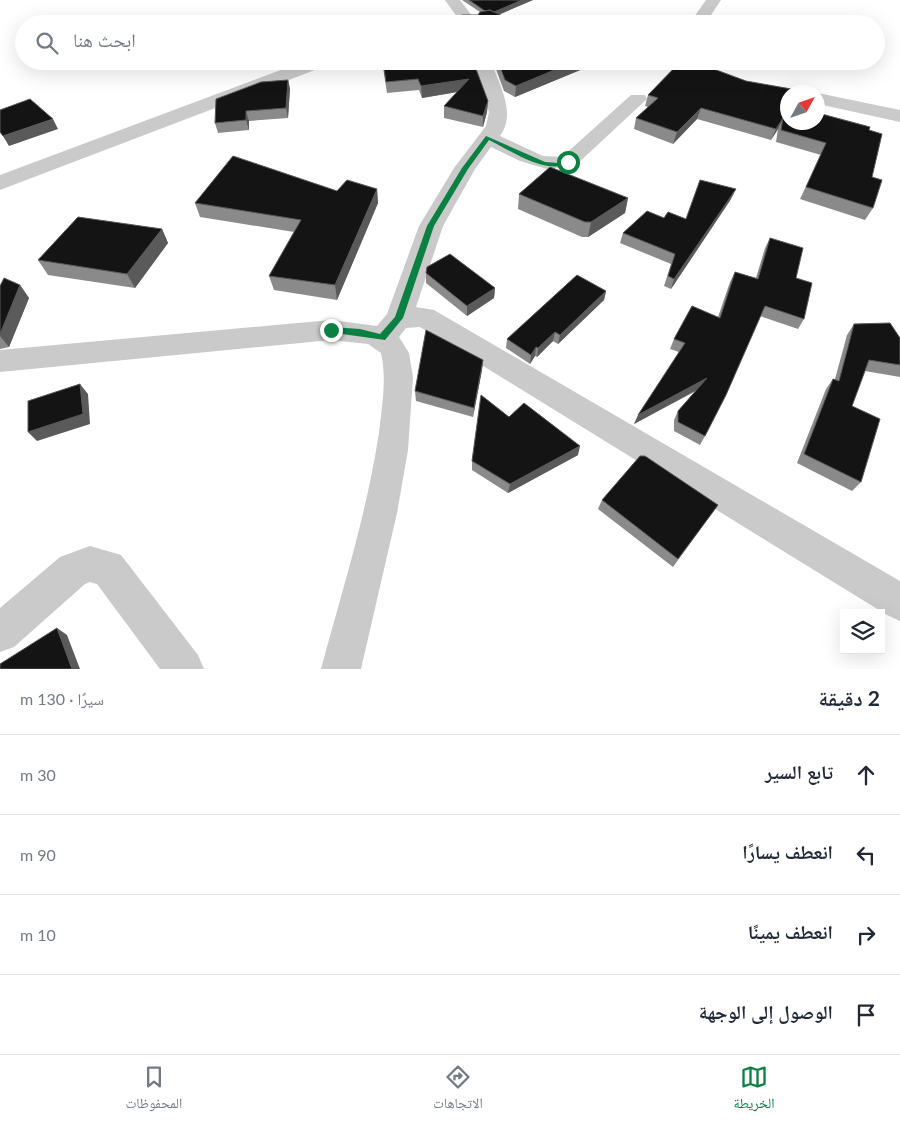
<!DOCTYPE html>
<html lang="ar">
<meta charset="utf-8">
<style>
:root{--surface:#fff;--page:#f6f6f7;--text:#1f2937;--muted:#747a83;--line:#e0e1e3;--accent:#0b8043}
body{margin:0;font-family:Lato,"Noto Naskh Arabic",sans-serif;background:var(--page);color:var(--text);direction:rtl}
.controls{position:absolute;right:15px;bottom:15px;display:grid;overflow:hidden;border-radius:0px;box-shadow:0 5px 20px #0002}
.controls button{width:45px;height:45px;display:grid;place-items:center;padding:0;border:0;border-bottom:1px solid var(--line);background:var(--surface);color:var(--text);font:25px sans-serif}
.compass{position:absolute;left:780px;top:85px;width:45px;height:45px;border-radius:50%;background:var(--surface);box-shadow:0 5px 20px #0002;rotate:50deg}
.stop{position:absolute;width:15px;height:15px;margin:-11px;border:4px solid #0b8043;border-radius:50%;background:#fff}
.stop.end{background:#0b8043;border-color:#fff;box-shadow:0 1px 5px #0008}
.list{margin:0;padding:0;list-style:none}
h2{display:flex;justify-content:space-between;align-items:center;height:65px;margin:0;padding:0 20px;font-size:21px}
h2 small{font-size:16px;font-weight:400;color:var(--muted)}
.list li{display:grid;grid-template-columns:32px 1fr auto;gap:15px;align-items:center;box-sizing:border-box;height:80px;padding:0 20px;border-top:1px solid var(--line)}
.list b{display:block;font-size:19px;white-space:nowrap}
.list em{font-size:16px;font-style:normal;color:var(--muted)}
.icon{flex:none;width:28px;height:28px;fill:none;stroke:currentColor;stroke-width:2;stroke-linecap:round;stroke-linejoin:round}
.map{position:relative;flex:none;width:900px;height:669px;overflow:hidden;direction:ltr}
.search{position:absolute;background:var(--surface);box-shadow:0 5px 20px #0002;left:15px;right:15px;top:15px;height:55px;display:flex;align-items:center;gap:12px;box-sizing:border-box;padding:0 18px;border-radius:28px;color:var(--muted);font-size:19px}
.sheet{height:385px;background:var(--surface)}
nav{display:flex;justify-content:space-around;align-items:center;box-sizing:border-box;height:70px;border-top:1px solid var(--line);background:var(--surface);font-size:14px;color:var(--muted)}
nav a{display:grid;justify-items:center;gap:2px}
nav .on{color:var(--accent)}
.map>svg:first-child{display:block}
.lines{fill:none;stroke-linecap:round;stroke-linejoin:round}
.minor{fill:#cacaca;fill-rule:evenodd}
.wall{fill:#8a8a8a}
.shaded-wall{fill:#5a5a5a}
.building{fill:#141414;stroke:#5a5a5a}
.route{fill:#0b8043}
</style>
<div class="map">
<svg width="900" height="669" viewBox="0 0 900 669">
<rect width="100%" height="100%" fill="#fff"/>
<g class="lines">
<path class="minor" d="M445,0H460L478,24H462Z
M706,0H721L705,24H689Z
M305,61H330L328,65L0,190V175Z
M473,61H491C499,85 517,113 500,136L543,156L562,157L631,95H645L647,99L575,166L547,169L520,161L491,147L475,169L443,226L416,307L434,310L900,581V621L887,615L420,327L406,328L399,337L409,353L413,377L408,450L397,513L361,669H321C342,591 367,513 379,432C382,406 387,379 381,353L368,344L331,340L0,372V350L331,320L377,326L387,314L419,226L454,168L486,126L489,112Z
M818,93L900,110V122L818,104Z
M90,546L121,555L198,655L204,669H160L97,584L90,582L85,584L14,647L0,652V608L60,557Z"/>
</g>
<path class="wall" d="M462,0H533L499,14L478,15L480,12Z
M382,61H475V69L488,101L487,112L483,127L444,118V106L457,92L422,98L419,90L387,93Z
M493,61H586L585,68L515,97L504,91Z
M692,61L788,122L869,130L873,208L865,220L800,199L821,155L776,142L778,129L771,140L697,119L673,144L634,129L636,118L648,107L645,106L648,95Z
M288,80L290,89L288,118L249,121V130L218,133L215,123Z
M377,189L378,203L337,300L274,290L269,276L294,232L200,217L195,203L337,191Z
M519,194L628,198L625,213L588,237H582L518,209Z
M731,199L671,289L664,286L671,264L620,243L623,233L664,218L686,219Z
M162,229L168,243L135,288L48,275L38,260Z
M770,238L796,278L804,319L798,329L760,316L705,436L700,445L674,431V420L678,411L696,391L634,424L679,352L670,349L674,339L718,317L730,282L735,272L756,278L765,248Z
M426,273L495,288L494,298L467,316L426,283Z
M20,285L29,298L9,347L0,349V286Z
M606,291L604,300L558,344L553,341L537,357L535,356L530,364L506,348L507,339Z
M854,324L900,338V377L865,371L852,406L861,482L852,491L797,463L826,389L833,379H835L847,335Z
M483,360L482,370L473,417L416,401L415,391Z
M509,417L578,455L508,493L472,470V461Z
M602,500L718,505L673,567L598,509Z"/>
<path class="shaded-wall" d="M522,0H533L489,19V14Z
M576,61H586L585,68L515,97L516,86Z
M469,79V90L422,98L421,86Z
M288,80L290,89L288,118L286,108Z
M488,101L487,112L483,127V116Z
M701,108L697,119L673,144L677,132Z
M246,111L249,121V130L246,120Z
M783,118L778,129L771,140L776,129Z
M53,119L58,129L9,146L3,136Z
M377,189L378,203L337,300L335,285Z
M736,189L731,199L671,289L674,279Z
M628,198L625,213L588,237L591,222Z
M162,229L168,243L135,288L127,274Z
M20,285L29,298L9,347L0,336V334Z
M495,288L494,298L467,316V306Z
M606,291L604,300L558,344L560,335Z
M555,332L553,341L537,357L538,348Z
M536,347L535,356L530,364L531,355Z
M483,360L482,370L473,417L474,408Z
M707,378L702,387L634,424L638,415Z
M80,384L88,394L90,424L37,441L28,432Z
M580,446L578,455L508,493L510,484Z
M57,628L67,635L80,669H72Z"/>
<path class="building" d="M469,0H522L494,12L490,10L485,11Z
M490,10L519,24H418L463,15H478L480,12Z
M383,61H475L476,63L473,61L488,101L483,116L444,106L469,79L421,86L418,79L386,82Z
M498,61H576L516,86L505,80Z
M681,61H692L746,81L808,92H788V122H818V113L870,127L869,130L882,134L872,177L882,180L873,208L806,187L826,143L781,130L783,118L776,129L701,108L677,132L636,118L658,98L648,95Z
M288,80L286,108L246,111V120L215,123L216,99L261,82Z
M30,99L53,119L3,136L0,132V110Z
M233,156L337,191L347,180L377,189L335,285L269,276L301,220L195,203Z
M550,167L628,198L591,222H585L519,194Z
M700,180L736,189L674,279L668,276L675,254L623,233L647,211L664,218L668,212L686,219Z
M78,217L162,229L127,274L38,260Z
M770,238L803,248L796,278L812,283L804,319L765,306L726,395L705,436L678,422V411L707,378L638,415L685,343L674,339L692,306L720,318L735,272L758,279Z
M450,254L495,288L467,306L426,273L427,267Z
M577,275L606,291L560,335L555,332L538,348L536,347L531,355L507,339Z
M4,278L20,285L0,334V286Z
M890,323L900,338V365L869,360L852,406L880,419L861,482L804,454L833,379L839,381L854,324Z
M426,330L483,360L474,408L415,391Z
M80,384L83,414L28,432V401Z
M481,395L509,417L524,403L580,446L510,484L472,461Z
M640,456H645L718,505L678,559L602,500Z
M57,628L72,669H0V664Z"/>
<path class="route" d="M486,136L545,162L558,163L568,160L571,162C547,177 512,151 489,140L468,169L434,226L403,318L385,340L328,332L327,330L331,327L360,329L380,334L395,317L427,226L462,168Z"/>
</svg>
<div class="controls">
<button><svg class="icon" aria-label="layers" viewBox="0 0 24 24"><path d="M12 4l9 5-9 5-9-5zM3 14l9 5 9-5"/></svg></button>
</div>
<svg class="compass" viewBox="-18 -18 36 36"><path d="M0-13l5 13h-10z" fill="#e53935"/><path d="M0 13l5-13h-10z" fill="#747a83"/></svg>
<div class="stop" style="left:568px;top:162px"></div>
<div class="stop end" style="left:331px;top:330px"></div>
<div class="search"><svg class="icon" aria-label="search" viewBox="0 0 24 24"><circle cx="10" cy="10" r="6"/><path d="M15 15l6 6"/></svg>ابحث هنا</div>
</div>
<section class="sheet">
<h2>2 دقيقة<small>سيرًا · 130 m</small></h2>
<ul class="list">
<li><svg class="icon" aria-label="ahead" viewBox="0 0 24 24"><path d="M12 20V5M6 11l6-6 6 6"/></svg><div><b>تابع السير</b></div><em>30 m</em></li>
<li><svg class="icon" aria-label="left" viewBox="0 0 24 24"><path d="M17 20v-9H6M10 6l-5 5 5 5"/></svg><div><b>انعطف يسارًا</b></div><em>90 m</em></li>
<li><svg class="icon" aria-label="right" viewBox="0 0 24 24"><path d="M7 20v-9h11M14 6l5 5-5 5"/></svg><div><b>انعطف يمينًا</b></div><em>10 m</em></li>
<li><svg class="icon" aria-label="arrive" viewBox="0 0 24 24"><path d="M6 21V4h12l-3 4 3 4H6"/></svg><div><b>الوصول إلى الوجهة</b></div></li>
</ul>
</section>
<nav>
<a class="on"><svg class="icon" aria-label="map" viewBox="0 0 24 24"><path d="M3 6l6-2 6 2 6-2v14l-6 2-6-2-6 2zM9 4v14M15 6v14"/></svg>الخريطة</a>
<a><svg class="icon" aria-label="directions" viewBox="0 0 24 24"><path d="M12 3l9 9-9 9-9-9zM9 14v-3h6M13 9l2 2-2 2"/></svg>الاتجاهات</a>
<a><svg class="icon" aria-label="saved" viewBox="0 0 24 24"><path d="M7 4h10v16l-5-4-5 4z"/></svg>المحفوظات</a>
</nav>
